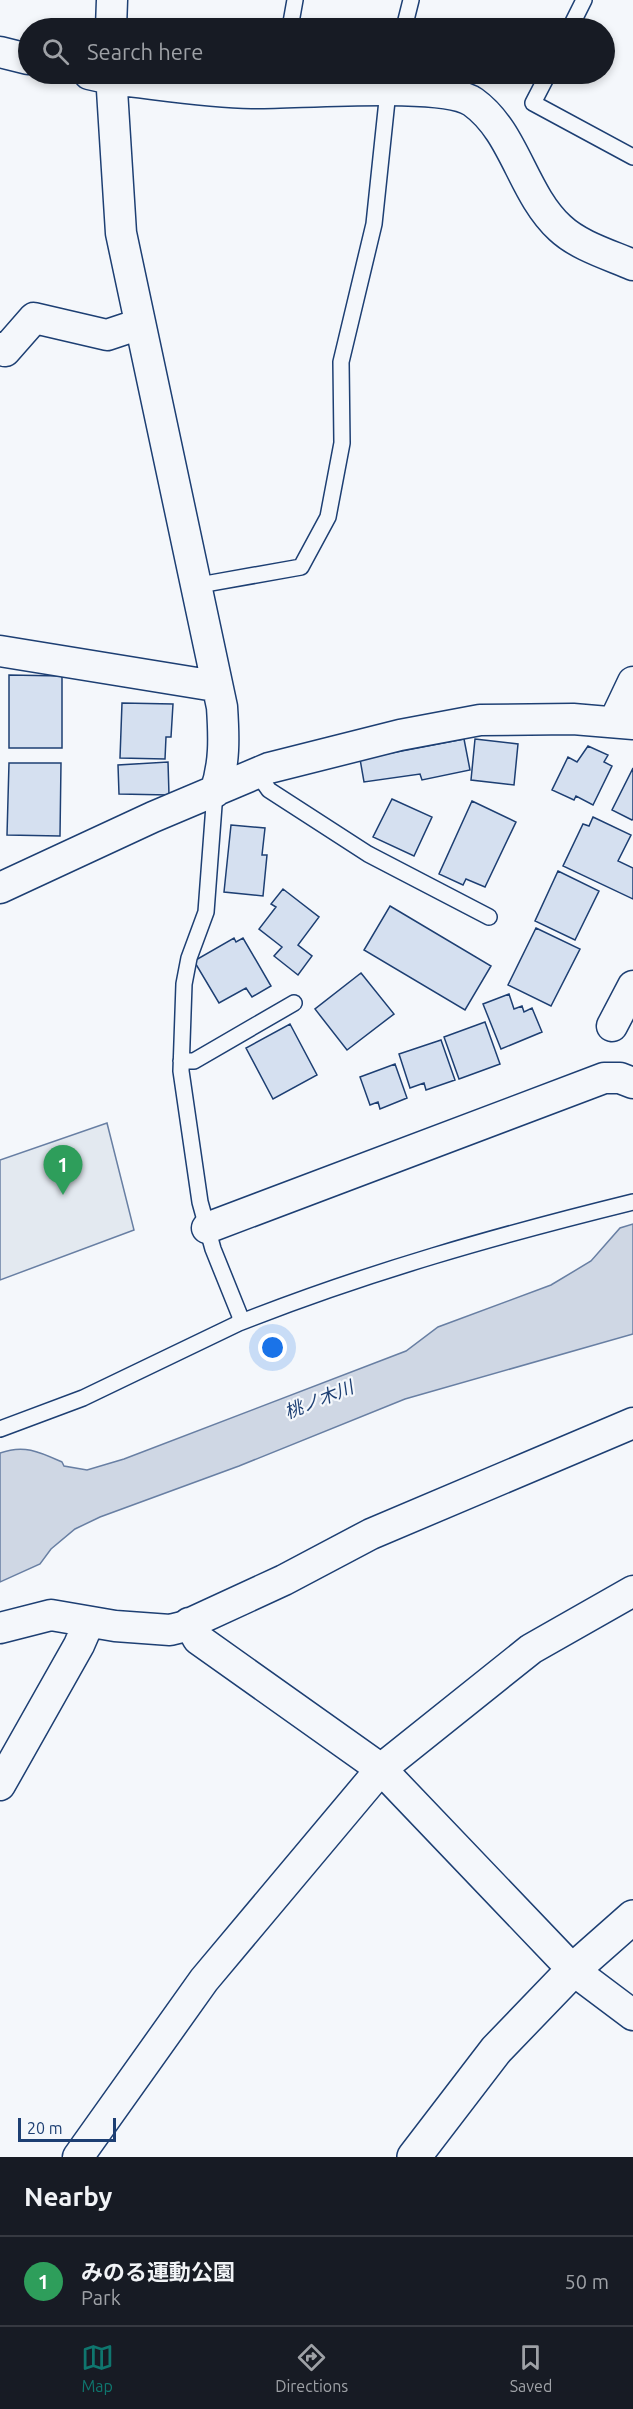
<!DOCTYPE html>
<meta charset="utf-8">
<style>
:root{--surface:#171b24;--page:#20242c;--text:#f1f3f6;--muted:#9ea1a6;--line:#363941;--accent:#0f766e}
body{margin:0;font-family:Ubuntu,"Noto Sans JP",sans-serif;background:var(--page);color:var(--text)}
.scale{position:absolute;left:18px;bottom:15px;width:98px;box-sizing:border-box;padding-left:6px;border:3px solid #1d3f73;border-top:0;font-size:16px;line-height:21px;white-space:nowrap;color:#1d3f73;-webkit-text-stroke:4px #f4f7fb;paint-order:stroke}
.you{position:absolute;left:273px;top:1348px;width:21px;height:21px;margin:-15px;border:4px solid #fff;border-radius:50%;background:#1a73e8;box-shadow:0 0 0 9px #1a73e833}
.badge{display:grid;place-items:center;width:39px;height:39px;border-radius:50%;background:var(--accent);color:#fff;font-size:20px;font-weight:700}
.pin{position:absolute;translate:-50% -50px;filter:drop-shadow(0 2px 3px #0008)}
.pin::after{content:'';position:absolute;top:32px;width:21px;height:18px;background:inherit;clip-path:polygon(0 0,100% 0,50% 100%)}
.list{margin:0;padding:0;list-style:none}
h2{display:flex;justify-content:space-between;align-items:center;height:78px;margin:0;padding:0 24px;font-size:26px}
h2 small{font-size:20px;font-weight:400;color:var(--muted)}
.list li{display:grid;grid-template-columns:39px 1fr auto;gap:18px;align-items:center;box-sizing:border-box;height:90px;padding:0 24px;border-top:2px solid var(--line)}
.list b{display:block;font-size:22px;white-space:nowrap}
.list p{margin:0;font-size:20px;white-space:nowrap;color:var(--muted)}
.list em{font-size:20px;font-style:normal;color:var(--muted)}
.icon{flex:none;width:33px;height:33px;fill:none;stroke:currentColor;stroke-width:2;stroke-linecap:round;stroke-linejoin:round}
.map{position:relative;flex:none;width:633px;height:2157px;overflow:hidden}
.search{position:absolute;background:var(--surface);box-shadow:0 3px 9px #0003;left:18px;right:18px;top:18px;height:66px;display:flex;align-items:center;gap:15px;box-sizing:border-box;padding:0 21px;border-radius:33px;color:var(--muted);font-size:22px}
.sheet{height:168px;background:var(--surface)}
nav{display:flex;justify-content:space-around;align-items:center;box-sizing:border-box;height:84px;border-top:2px solid var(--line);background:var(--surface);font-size:16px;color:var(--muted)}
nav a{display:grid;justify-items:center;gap:3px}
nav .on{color:var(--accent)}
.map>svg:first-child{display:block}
.green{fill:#e3e9f0;stroke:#687fa3;stroke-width:1.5}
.water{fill:#cfd7e4;stroke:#687fa3;stroke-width:1.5}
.building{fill:#d5e0f0;stroke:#1d3f73;stroke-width:1.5}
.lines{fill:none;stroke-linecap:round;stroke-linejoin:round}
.service-casing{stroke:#1d3f73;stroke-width:18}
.minor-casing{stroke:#1d3f73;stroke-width:33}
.tertiary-casing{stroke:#1d3f73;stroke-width:36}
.service{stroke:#f4f7fb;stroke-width:15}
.minor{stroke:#f4f7fb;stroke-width:30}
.tertiary{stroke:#f4f7fb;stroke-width:33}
.labels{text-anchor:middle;stroke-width:4.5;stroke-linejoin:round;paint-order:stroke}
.water-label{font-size:18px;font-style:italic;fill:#1d3f73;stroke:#f4f7fb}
</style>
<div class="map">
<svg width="633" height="2157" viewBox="0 0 633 2157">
<rect width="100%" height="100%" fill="#f4f7fb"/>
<path class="green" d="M107,1123L134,1230L0,1280V1160Z"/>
<path class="water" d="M633,1224V1334L405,1399L239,1466L100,1517L75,1529L51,1549L40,1564L0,1582V1453C24,1444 40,1452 62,1462L64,1466L87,1470L124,1459L406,1351L438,1327L551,1285L591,1261L620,1228Z"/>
<path class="building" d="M9,675L62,676V748H9Z
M122,703L173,704L171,737H166L165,759L120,758Z
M464,739L470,770L422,780L420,774L364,782L360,759Z
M475,739L518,744L514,785L471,780Z
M588,746L608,755L604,762L612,766L593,805L576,796L574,800L552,790L568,757L577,762Z
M168,762L169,795L119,794L118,765Z
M9,763H61L60,836L7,835Z
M633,768V819L632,820L612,810Z
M392,799L432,817L414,856L373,837Z
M472,801L516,822L485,887L466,879L463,885L439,874Z
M593,817L631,835L618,861L633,868V899L563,866L583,824L589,826Z
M231,825L265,828L262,855H267L263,896L224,892Z
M558,871L599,891L575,940L535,921Z
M283,889L319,917L298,945L312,956L298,975L274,956L282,947L259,929L276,907L271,904Z
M390,906L491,966L465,1010L364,950Z
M536,928L580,949L551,1006L508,985Z
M234,938L236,942L243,938L271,986L252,997L246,988L219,1003L194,961Z
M361,973L394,1014L347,1050L315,1009Z
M509,994L514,1009L522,1006L524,1012L532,1008L542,1032L501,1049L483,1004Z
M485,1022L500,1064L459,1079L444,1037Z
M290,1024L317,1075L273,1099L246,1048Z
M441,1040L455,1080L426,1090L424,1083L410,1088L399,1054Z
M395,1064L407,1098L380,1109L378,1102L370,1105L360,1077Z"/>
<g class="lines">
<defs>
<path id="service" d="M290,28L295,0
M404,28L411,0
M570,28L584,0
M548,74L533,103L633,157
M194,586L301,567L328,517L342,443L341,362L374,224L388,91L392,74
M257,773L269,790L368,854L489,917
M181,1061H194L294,1003
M239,1323C368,1272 499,1235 633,1202
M0,1429L83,1398L239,1323L240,1316L213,1249L200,1202L181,1071L184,984L189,958L206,912L215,792"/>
<path id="minor" d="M111,28L112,0
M0,52L28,59
M89,74L111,79C158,84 205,92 252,93C295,94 444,81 473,102C515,132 522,193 560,228C579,246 610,255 633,265
M111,74L121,233L222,707C224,737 225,764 215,792
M0,348L5,351L34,318L107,335L140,324
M0,651L215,686
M614,722L633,682
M0,888L153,817L269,768L400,735L480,720L573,719L633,724
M612,1026L633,986
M207,1228L604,1078H620L633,1083
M189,1623L198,1639L381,1769L573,1970L633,2015
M0,1628L51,1615L115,1626L170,1630L182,1627L284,1580L371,1534L633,1423
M0,1785L79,1645L89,1622
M78,2157L204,1980L381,1769L531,1649L633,1591"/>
<path id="tertiary" d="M414,2157L496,2050L573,1970L633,1917"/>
</defs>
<use href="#service" class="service-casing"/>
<use href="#minor" class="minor-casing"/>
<use href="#tertiary" class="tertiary-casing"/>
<use href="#service" class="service"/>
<use href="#minor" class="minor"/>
<use href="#tertiary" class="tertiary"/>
</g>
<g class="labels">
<g class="water-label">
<text transform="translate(319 1400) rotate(-22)" y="6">桃ノ木川</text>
</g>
</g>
</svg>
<div class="scale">20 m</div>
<div class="you"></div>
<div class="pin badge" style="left:63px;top:1195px;background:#2e9e5b">1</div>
<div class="search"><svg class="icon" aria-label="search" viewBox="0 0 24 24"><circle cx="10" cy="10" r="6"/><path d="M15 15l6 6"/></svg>Search here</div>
</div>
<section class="sheet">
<h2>Nearby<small></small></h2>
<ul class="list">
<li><span class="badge" style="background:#2e9e5b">1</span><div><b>みのる運動公園</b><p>Park</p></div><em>50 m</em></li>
</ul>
</section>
<nav>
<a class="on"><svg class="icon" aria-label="map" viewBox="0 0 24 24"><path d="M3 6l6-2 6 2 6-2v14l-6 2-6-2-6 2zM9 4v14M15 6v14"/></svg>Map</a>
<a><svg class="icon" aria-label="directions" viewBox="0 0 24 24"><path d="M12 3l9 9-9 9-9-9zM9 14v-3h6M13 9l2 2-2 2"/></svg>Directions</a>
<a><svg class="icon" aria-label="saved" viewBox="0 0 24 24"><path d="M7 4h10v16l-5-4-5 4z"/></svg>Saved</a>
</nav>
